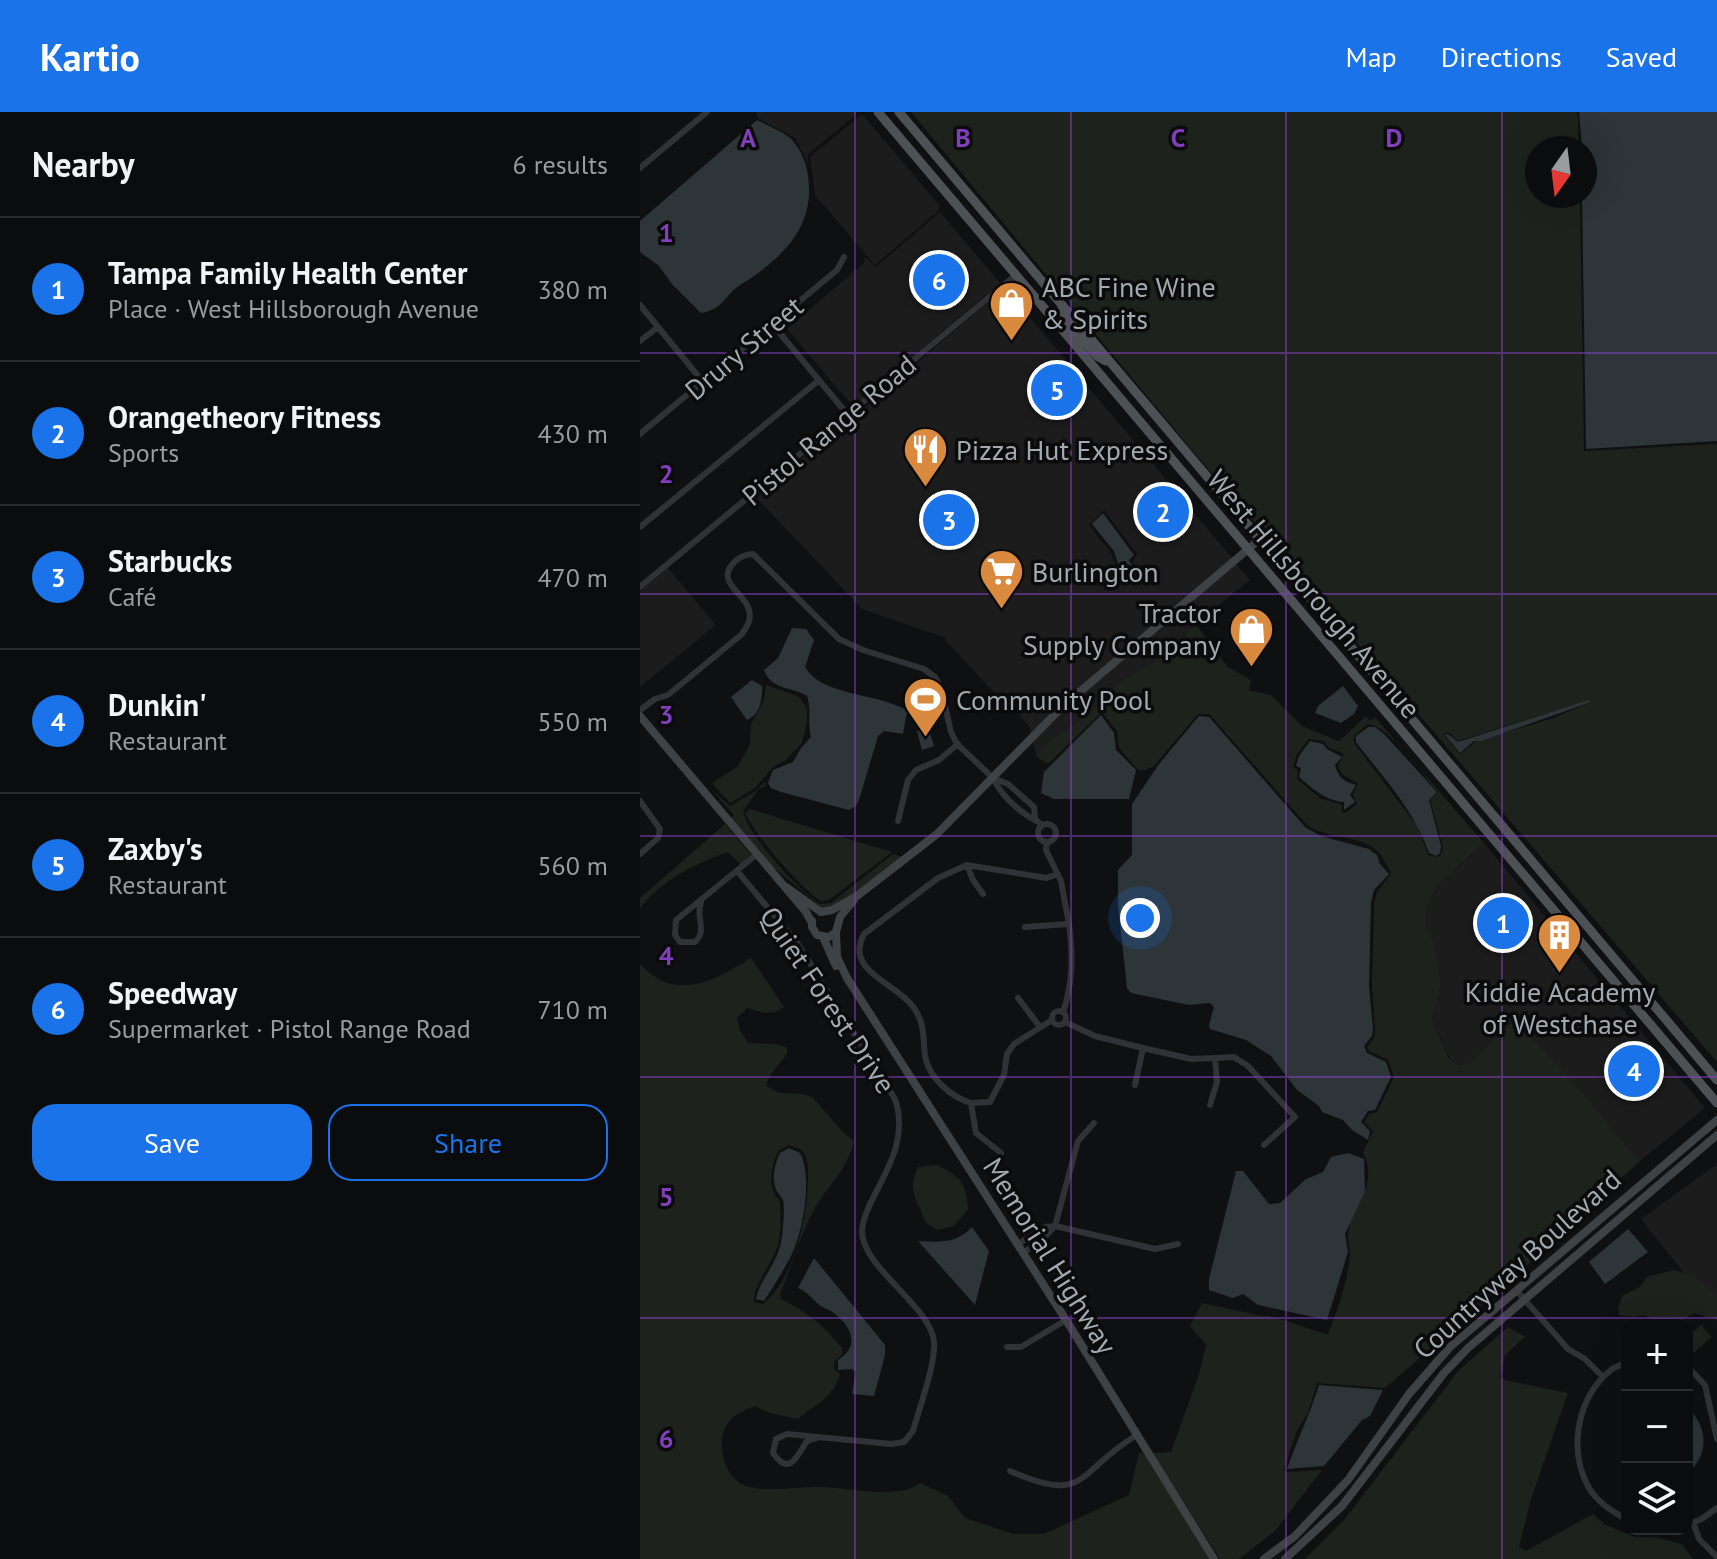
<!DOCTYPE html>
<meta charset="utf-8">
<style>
:root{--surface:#0b0c0d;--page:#191a1b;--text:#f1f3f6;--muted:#9a9b9d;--line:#2b2c2e;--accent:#1a73e8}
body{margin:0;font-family:"PT Sans",sans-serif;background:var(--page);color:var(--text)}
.controls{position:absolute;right:24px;bottom:24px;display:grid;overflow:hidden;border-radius:16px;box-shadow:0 8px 32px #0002}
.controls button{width:72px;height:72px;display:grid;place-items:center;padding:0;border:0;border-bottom:2px solid var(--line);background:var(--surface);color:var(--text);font:40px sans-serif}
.compass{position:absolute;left:885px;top:24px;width:72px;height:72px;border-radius:50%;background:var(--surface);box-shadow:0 8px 32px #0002;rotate:194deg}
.you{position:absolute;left:500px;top:806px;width:28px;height:28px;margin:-20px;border:6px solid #fff;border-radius:50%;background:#1a73e8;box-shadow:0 0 0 12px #1a73e833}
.badge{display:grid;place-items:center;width:52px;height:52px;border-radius:50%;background:var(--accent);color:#fff;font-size:26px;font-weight:700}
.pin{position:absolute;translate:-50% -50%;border:4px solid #fff;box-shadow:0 2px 8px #0006}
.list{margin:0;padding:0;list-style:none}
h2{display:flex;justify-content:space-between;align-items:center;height:104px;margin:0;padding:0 32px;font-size:34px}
h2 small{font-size:26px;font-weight:400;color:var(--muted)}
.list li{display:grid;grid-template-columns:52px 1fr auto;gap:24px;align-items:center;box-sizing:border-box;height:144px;padding:0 32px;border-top:2px solid var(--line)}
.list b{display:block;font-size:30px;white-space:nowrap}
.list p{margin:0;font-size:26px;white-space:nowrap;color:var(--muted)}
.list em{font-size:26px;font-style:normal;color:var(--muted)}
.actions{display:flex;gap:16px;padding:24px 32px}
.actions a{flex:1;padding:18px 0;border:2px solid var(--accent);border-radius:24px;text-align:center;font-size:28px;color:var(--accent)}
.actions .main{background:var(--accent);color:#fff}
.icon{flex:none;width:44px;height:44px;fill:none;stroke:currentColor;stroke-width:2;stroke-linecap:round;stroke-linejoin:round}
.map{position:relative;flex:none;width:1077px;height:1447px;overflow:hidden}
header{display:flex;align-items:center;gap:48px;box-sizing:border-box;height:112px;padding:0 40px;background:var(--accent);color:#fff}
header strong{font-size:38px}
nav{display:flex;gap:44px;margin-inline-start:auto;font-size:28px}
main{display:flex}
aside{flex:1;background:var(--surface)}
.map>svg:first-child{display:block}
.built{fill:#1c1c1d;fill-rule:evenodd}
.green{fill:#1d231c;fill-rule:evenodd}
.water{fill:#2d3539}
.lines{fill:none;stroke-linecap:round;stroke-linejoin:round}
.street{stroke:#313235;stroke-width:6}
.secondary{stroke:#3f4245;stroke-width:8}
.primary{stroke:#4d5054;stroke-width:9}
.grid{fill:none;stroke:#813fbd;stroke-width:2;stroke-opacity:0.55}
.labels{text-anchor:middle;stroke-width:7;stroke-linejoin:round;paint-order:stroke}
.poi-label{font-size:28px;fill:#a2a9b0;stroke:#0b0b0b;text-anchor:start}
.street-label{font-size:28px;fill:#a2a9b0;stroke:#0b0b0b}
.grid-label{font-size:26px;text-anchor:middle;font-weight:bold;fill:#813fbd;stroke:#0b0b0b;stroke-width:7;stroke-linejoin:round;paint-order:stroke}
</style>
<header>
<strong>Kartio</strong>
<nav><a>Map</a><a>Directions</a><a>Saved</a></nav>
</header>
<main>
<aside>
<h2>Nearby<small>6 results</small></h2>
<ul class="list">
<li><span class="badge">1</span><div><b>Tampa Family Health Center</b><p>Place · West Hillsborough Avenue</p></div><em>380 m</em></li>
<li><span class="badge">2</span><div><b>Orangetheory Fitness</b><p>Sports</p></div><em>430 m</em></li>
<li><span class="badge">3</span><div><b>Starbucks</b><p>Café</p></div><em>470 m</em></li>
<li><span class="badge">4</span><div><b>Dunkin'</b><p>Restaurant</p></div><em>550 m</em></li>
<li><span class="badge">5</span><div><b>Zaxby's</b><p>Restaurant</p></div><em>560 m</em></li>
<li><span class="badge">6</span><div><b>Speedway</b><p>Supermarket · Pistol Range Road</p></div><em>710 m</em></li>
</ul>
<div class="actions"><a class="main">Save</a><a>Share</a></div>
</aside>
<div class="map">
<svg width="1077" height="1447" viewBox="0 0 1077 1447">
<rect width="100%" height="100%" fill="#0f1011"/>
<path class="built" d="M116,0H216L217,2L168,42V51L155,26L118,6Z
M222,2L300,94L297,100L235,153L175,83L170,45Z
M300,100L360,171L211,296V292L147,217L224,151L225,145L236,155Z
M365,176L592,446L421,591L390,622V616L380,603L348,574L307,530L306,526L222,497L115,384L210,308ZM464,398L497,442L493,449L495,457L488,463L479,464L471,441L449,413Z
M596,452L610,468L555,512L530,539L477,572L452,599L411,627L397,645L392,629L425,597Z
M28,456L76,513L0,575V479Z
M844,731L1065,996L1000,1049L901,936L878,913L871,911L830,950L819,953L810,947L792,907L801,873L785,815L788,790L799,772Z
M1077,1052V1181L1044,1161L1001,1107Z"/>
<path class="green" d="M271,0H936L938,4L939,36H897V84H940L944,339L1077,332V950L551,337ZM948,588L951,590L913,606L835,630L820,642L804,623L808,620L818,629Z
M555,512L588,555L611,568L609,578L631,583L662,614L699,629L726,604L730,609L735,605L844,731L799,772L788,790L785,815L794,830L801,873L792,907L809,947L819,953L830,950L871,911C896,920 976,1023 1000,1049L880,1160L745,1276L677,1271L668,1301L657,1318L644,1358L647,1360L682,1358L636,1418L599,1447H580L512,1341L531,1340L559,1262L566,1233L550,1214L562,1191L622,1204C635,1202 671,1219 688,1222C698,1197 708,1169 710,1142C710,1136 708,1130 708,1124C710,1094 740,1078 723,1040L733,1019L724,1010L730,1002L737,1000L754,965L748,948L729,939L727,935L734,926L735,917L732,874L734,792L737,780L751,761C747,754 743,745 738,740C724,723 686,727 667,713L569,602H558L514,654L505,658H498L479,636L477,619L462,600L408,652L397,645L411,627L452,599L477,572L530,539ZM727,612C749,613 783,663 798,680L790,688L803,735L801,743L796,745L788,743L778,715L714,631V624ZM669,627L684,629L688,635L704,642L698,654C702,665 709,666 718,671L713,683L717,692L705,701L702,700V693L680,686L657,667L658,658L653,655L657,642Z
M126,573L158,584L162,589L167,597V610L162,631L146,648L133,655L115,676L90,691L72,671L98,654L110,632L111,612L124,588Z
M125,669L126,674L119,677L103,699C107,722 159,779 180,792L191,791L253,742L263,745C243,760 206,795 182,796C164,780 146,766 128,751C114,739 102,721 90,707L94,703L71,677L90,694L116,679Z
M110,697L252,740L189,788L181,789C160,776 115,723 105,701Z
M85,712L111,743L101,753L88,740C56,751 21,769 0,796V786Z
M111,846L144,895C132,905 120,900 107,896L97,906L100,919L108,931L136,932L146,935L148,940C141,952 129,960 126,974L140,981L165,982L173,986L202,1019L214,1029C208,1055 195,1066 180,1088C162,1115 153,1151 140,1182L141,1187C166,1199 185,1214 202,1236V1242L194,1250V1257L200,1262C194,1286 175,1292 158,1307L130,1301L116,1294C104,1298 92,1303 86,1314C76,1332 84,1365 104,1373C127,1382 154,1374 177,1375C204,1375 231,1383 258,1379C266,1379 274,1375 280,1371L308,1384L325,1406L373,1422H404L489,1383L499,1341H504L571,1447H0V852C36,891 74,869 111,846ZM149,1033C153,1035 158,1035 161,1038C168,1043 168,1053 168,1061C169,1100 155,1167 123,1192L114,1190C112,1174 134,1151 139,1129C141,1117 141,1103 140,1091C138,1082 138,1089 134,1081C128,1068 133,1051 138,1039Z
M297,1053C321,1065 327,1071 328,1098L314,1114L297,1118L285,1110C278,1086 266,1080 278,1055Z
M1035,1158L1052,1164L1077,1181V1208L1054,1201L1040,1209L1014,1213L1010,1206L1004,1203L994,1205L979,1203L978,1195L982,1184L1000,1175L1007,1165Z
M1061,1213L1072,1225L1047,1246V1225Z
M868,1215L885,1225L865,1243L860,1267L928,1281L891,1387L879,1435L886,1439L953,1402L966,1413L995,1425H1016L1042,1432L1053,1447H665L704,1408L819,1258Z"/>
<path class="water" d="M939,0H1077V329L946,337L942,84H945V36H942Z
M117,8C128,14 147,21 154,30C165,44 169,61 169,77C170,122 135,151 100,173C84,184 84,197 61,201L32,172L19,154L0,140V109Z
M463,401L494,443L489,448L493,455L481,461L474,439L452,412Z
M152,516L166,517L174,528L165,555C182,585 241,581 267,599L263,622L244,619L238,624L219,688L216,694L209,698L141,680L131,676L128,671L133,658L153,650L161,636L171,625C167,611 172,598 167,584C151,574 132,579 124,558L138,546Z
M112,568L122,574C122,587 121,602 107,608L91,585Z
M703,574L718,594L714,602L701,611L675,601L678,594Z
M948,588L951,590L841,629H834L820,641L805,623L808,622L818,630Z
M461,603L474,621L476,638L496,658L489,687H414L401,681L404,660Z
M559,604L569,605L665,715L681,724L729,737L737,743L740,752L749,762L734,778L731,791L729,874L733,917L732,924L724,934L727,941L746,950L751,965L735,998L728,999L721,1010L730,1019L728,1028L712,1018L703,1008L682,1000L679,994L657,978L631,944L606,928L570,917L569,913L574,895L570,891L549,893L491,881L487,876L478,792V758L492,743V692L519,652Z
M288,615L294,634L282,638L277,619Z
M728,615H735L744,622L797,680L789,688L801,734L800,741L796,744L789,741C773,696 744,667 716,630V624Z
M670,629L683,632L687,637L702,645L695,653C698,665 704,670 716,673L710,683L715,690L704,698V690C686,689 673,677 659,665L661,656L656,654L659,644Z
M149,1036L160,1041C173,1066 163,1121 150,1146C142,1161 133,1175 124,1189L116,1187C121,1164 138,1153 142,1125C143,1115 145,1097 143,1088C142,1087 136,1078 136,1077C131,1066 135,1052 140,1041Z
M708,1041L724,1047L725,1080L705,1122L708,1140L687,1208L618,1193L603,1182L593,1186L569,1178V1167L596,1059H603L629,1092L640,1091L666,1067L683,1060L691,1045Z
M332,1115L349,1139L335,1193L278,1129C299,1130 316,1132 332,1115Z
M988,1117L1008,1140L965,1172L949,1150Z
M174,1146L245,1233V1243L234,1284L212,1282L216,1260L212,1257L198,1258V1248C220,1235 212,1215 195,1202C190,1197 182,1196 178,1192C171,1185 167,1180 158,1176Z
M679,1273L743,1278L730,1304L722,1308L684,1354L647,1357C657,1328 670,1302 679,1273Z
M1047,1295C1068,1314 1070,1343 1047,1361Z"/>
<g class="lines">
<path class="street" d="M0,56L67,0
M0,193L63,270
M133,213L208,303
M0,229L18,215
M0,322L197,158L204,145
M0,415L178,269
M0,475L377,162
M0,598L15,587L28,583L102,522C107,514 112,507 109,498C106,483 78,471 91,454C97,446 103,443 113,442L199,527L223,538L284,557L295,565L301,576L311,620L317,632L353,666L368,672L394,695L395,706
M353,666C360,681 371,692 385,702C391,707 396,707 402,713
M0,689L20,717L18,726L0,742
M258,709L268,668L276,658L299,648L318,632
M398 721a9 9 0 1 1 18 0a9 9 0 1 1-18 0Z
M407,731L406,738L421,769L429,812
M327,753L298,766L224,822C204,860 256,870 274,896C285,912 283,925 285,944C289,966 311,985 331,991L336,1021L361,1041
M98,760L158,832L255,987C268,1026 248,1056 231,1090C227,1099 222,1109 222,1119C222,1156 291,1194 294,1230C296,1251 279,1297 273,1319L264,1330L251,1332L147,1322L136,1327L133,1341C150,1366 158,1342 167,1329L177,1326
M343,782L333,768L327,753L407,766L417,762
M61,791C55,806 68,818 55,830H40L35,823L36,808L116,743
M385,815L429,812C433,844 433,870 423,901
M378,886L400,915
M412 906a7 7 0 1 1 14 0a7 7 0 1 1-14 0Z
M425,910L455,924L503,936
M495,973L503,936L551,947L575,946
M331,991L350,990L364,963L367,942L374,932L412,908
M570,993L577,970L575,946L594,945L608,954L655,1005L624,1033
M378,1132L405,1115L415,1114L515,1137L538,1132
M383,1141L402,1128L415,1114L438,1029L454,1011
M877,1179L928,1237L945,1247L963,1265L972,1257L987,1250
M367,1235H381L426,1208
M1047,1254L1065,1273L1077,1327
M963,1265C936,1294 929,1341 949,1376C958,1391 972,1399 987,1408
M370,1359C448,1394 437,1358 497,1323
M1053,1410L1059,1427L1077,1445
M1047,1412L1060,1408L1077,1396"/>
<path class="secondary" d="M0,604L166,800L172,811
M146,775L181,800
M181,800L192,798L217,784L297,722L423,594L620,427
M172,809V815L177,823L189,825L196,820L200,805L214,788
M196,820L197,845L207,866L426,1208L574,1447
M183,825L196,854
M624,1447L655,1424L708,1368L769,1282L810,1235L1077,1008
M645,1447L702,1394L804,1261L828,1236L1077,1023"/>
<path class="primary" d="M238,0L1077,991
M259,0L1077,968
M418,200L457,244L466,249"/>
</g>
<path class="grid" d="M215,0V1447M431,0V1447M646,0V1447M862,0V1447M0,241H1077M0,482H1077M0,724H1077M0,965H1077M0,1206H1077"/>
<defs>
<symbol id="shop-pin" viewBox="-11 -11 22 30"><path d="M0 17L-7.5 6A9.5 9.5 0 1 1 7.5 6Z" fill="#d98a3f" stroke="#0b0b0b"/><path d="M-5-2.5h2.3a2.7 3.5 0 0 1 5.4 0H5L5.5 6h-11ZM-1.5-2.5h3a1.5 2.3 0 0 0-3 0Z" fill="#fff"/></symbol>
<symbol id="restaurant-pin" viewBox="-11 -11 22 30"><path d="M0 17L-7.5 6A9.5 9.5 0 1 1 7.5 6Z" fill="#d98a3f" stroke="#0b0b0b"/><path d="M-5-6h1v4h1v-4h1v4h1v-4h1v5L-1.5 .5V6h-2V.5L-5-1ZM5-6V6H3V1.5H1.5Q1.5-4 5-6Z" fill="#fff"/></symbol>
<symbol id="supermarket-pin" viewBox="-11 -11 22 30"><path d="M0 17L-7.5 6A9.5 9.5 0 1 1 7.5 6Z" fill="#d98a3f" stroke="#0b0b0b"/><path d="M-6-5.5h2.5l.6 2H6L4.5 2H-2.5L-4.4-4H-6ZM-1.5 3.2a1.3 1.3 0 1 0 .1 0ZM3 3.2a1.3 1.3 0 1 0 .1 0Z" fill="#fff"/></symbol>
<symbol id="stadium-pin" viewBox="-11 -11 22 30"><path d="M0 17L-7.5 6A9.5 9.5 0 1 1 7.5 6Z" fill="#d98a3f" stroke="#0b0b0b"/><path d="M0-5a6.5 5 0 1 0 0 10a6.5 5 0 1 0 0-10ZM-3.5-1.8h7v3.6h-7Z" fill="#fff"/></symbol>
<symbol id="building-pin" viewBox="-11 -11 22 30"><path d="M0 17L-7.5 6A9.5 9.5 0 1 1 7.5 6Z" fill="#d98a3f" stroke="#0b0b0b"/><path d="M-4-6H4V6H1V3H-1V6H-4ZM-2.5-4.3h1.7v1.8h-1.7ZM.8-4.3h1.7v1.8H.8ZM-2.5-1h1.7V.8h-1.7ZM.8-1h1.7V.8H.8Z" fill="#fff"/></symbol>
</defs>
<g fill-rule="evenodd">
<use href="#shop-pin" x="346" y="166" width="51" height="69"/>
<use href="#restaurant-pin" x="260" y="312" width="51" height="69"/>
<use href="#supermarket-pin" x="336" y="434" width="51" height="69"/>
<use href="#shop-pin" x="586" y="492" width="51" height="69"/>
<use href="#stadium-pin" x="260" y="562" width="51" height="69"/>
<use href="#building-pin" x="894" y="798" width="51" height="69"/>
</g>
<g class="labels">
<g class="poi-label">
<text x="402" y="185">ABC Fine Wine<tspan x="402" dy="32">&amp; Spirits</tspan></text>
<text x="316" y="348">Pizza Hut Express</text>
<text x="392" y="470">Burlington</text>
<text x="581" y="511" text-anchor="end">Tractor<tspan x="581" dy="32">Supply Company</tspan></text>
<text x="316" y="598">Community Pool</text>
<text x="920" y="890" text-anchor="middle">Kiddie Academy<tspan x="920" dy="32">of Westchase</tspan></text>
</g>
<g class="street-label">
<text transform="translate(104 236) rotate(-40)" y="10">Drury Street</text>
<text transform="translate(189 318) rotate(-40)" y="10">Pistol Range Road</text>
<text transform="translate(674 482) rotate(50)" y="10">West Hillsborough Avenue</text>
<text transform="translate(188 888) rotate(56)" y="10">Quiet Forest Drive</text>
<text transform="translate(410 1144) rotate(58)" y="10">Memorial Highway</text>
<text transform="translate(877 1152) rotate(-42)" y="10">Countryway Boulevard</text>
</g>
</g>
<g class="grid-label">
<text x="108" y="35">A</text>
<text x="323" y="35">B</text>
<text x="538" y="35">C</text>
<text x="754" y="35">D</text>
<text x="26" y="130">1</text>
<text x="26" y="371">2</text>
<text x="26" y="612">3</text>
<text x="26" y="853">4</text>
<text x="26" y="1094">5</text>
<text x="26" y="1336">6</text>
</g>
</svg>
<div class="controls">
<button>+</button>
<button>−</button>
<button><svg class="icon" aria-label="layers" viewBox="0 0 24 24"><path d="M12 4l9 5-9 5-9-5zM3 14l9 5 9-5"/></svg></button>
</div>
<svg class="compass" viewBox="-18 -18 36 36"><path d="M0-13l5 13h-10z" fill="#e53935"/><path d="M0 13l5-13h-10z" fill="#9a9b9d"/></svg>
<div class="you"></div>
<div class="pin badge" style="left:863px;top:811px">1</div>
<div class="pin badge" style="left:523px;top:400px">2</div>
<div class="pin badge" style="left:309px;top:408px">3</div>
<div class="pin badge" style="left:994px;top:959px">4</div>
<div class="pin badge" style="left:417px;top:278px">5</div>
<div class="pin badge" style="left:299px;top:168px">6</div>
</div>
</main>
